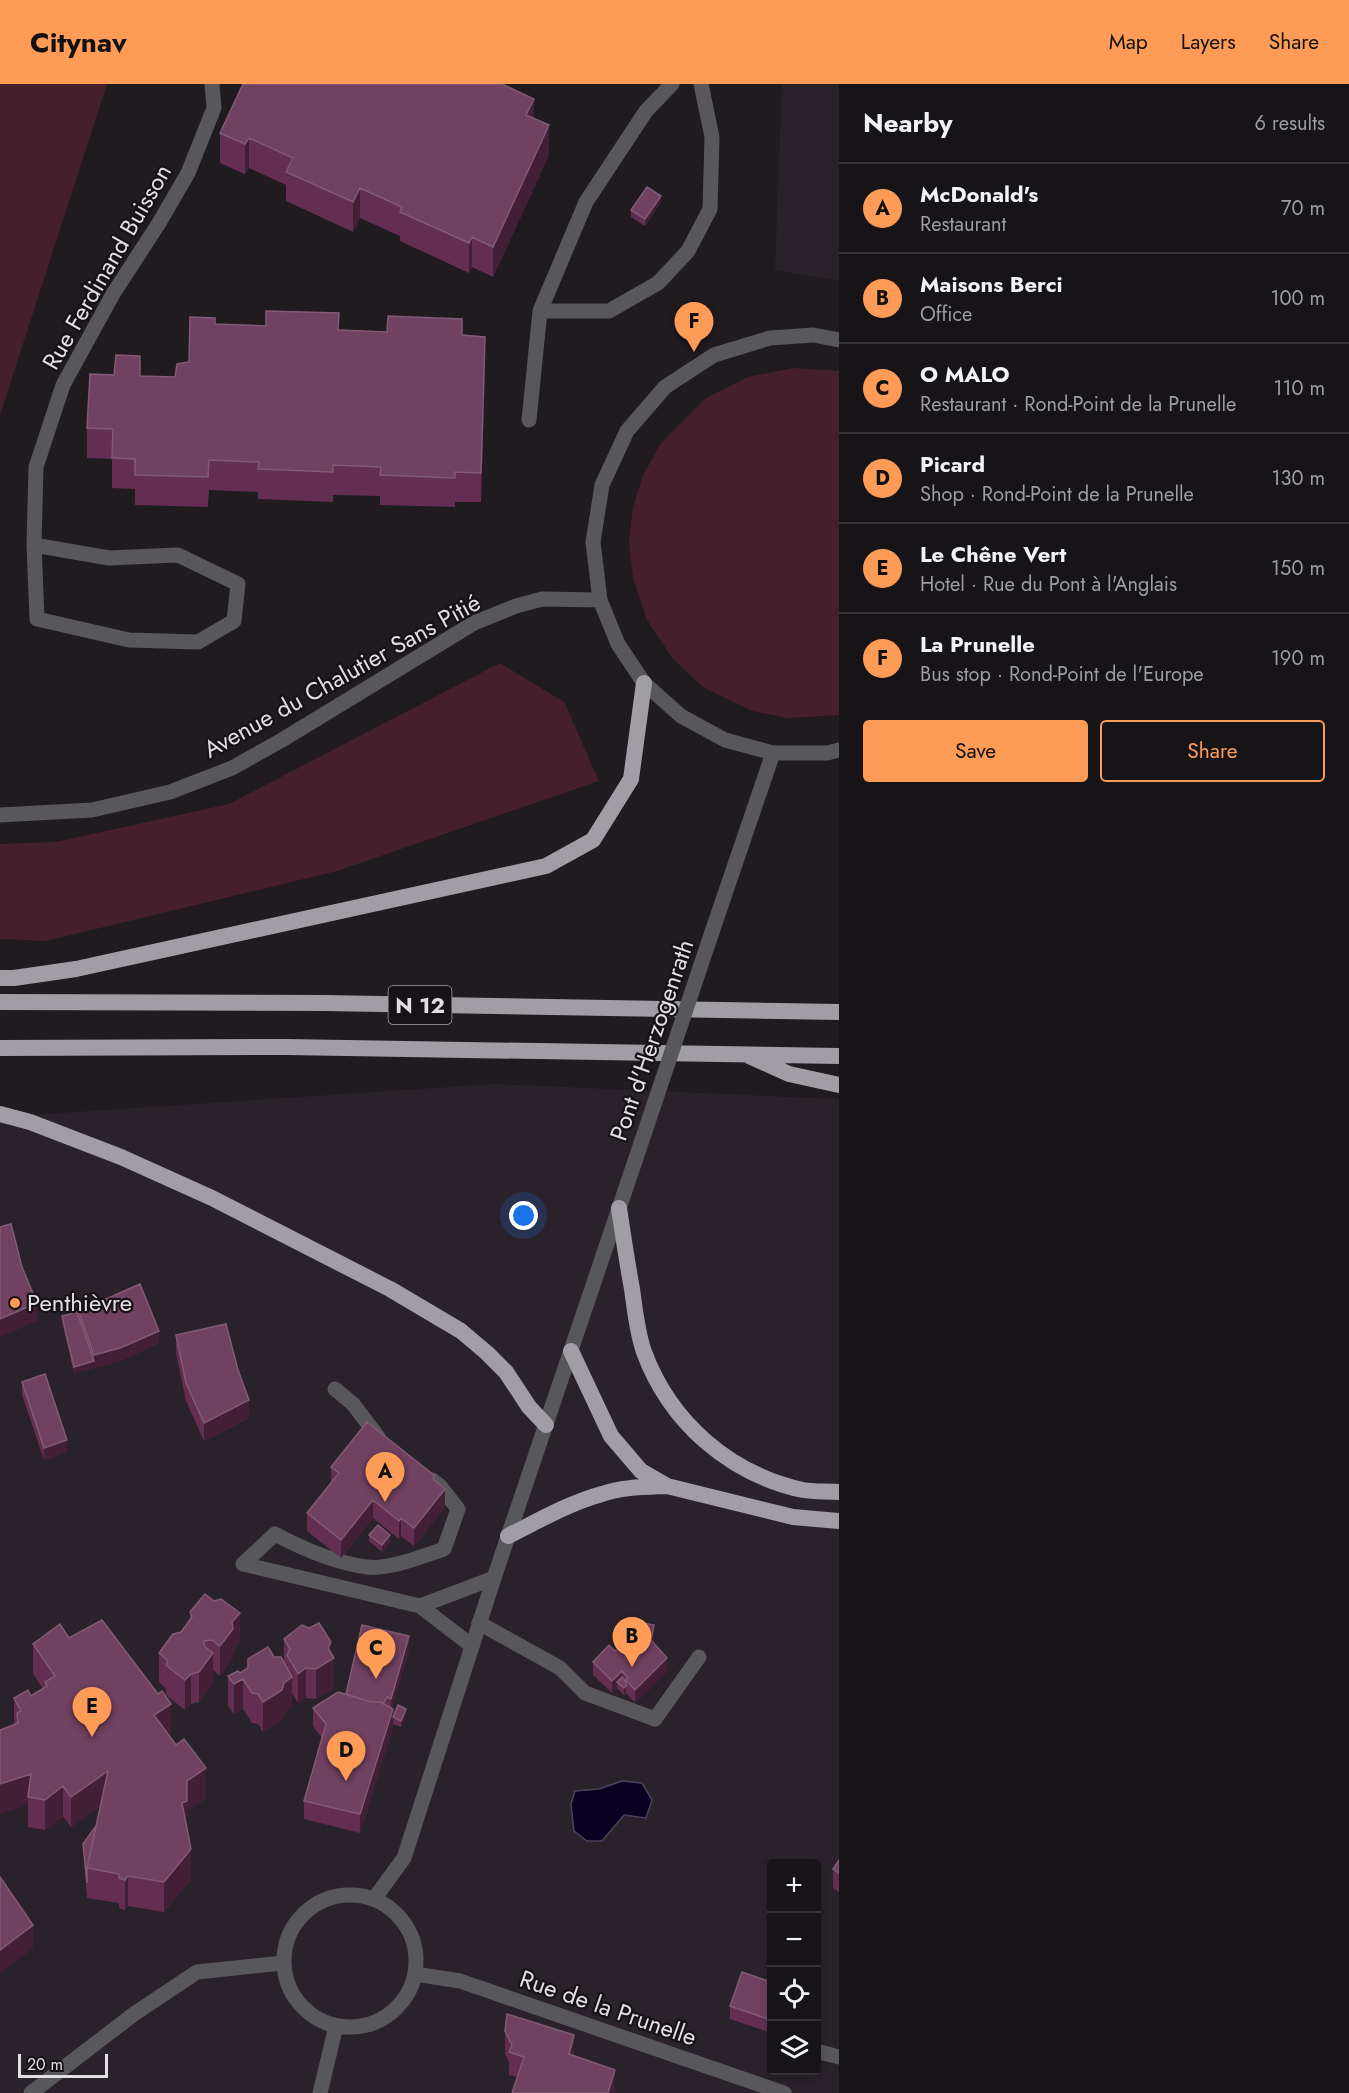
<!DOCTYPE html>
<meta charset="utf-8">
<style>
:root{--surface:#171417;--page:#201d20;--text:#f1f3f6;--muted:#9e9ea1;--line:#363336;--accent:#fe9c57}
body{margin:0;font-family:Jost,sans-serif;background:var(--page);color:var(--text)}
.controls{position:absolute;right:18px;bottom:18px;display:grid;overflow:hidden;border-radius:6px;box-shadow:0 3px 9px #0003}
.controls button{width:54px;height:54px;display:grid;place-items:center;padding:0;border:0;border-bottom:2px solid var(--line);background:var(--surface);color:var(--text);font:30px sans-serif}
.scale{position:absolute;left:18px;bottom:15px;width:90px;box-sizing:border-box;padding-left:6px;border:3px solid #e2dfe2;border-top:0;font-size:16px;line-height:21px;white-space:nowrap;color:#e2dfe2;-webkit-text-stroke:4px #161216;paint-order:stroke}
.you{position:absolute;left:524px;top:1132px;width:21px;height:21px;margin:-15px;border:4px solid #fff;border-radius:50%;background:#1a73e8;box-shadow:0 0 0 9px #1a73e833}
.badge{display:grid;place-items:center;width:39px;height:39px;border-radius:50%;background:var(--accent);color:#111;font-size:20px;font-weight:700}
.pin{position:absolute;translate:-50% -50px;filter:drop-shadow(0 2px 3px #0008)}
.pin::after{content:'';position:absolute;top:32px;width:21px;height:18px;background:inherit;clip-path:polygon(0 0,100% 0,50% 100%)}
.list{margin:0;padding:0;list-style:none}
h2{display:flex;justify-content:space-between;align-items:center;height:78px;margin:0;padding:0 24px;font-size:26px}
h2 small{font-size:20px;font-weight:400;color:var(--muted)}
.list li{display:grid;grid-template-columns:39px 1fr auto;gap:18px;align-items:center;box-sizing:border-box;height:90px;padding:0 24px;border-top:2px solid var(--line)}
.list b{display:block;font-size:22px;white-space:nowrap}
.list p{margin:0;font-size:20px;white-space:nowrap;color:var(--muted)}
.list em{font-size:20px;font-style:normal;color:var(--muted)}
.actions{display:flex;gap:12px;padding:18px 24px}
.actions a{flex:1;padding:14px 0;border:2px solid var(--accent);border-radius:6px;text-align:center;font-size:21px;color:var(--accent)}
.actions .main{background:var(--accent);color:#111}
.icon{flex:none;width:33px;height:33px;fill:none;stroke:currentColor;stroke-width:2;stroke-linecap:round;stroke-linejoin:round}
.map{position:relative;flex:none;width:839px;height:2009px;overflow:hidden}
header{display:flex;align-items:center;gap:36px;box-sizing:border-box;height:84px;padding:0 30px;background:var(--accent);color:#111}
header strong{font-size:28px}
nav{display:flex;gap:33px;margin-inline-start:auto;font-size:21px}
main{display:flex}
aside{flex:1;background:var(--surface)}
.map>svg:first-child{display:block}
.built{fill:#2a222b;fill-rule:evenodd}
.green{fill:#461f2d}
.water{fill:#070021;stroke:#49435b;stroke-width:1.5}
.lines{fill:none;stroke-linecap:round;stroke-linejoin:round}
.service{stroke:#58575a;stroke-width:15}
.minor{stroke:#58575a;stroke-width:15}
.tertiary{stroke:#58575a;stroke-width:15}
.trunk{stroke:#a09ea4;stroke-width:16}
.tertiary-bridge{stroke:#58575a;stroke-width:15}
.wall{fill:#632e52}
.shaded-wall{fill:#421f37}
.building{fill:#704161;stroke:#825a76;stroke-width:1.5}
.poi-dot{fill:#fe9c57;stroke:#161216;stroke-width:2}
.labels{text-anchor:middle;stroke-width:4.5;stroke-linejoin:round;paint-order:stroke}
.shield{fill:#161216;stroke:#a5a2a5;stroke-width:1.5}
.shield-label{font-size:22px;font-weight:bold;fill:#e2dfe2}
.street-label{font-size:24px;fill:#e2dfe2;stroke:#161216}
.poi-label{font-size:24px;fill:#e2dfe2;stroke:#161216;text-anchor:start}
</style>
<header>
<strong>Citynav</strong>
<nav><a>Map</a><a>Layers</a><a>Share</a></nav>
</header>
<main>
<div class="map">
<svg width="839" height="2009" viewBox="0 0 839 2009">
<rect width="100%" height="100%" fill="#1f1b1f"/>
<path class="built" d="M782,0H839V197L775,186Z
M494,1000L839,1015V2009H0V1033ZM772,1780H816V1986H772Z"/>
<path class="green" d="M0,0H107L0,331Z
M793,284L839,287V631L788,634L753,627L704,604L673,575L647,536L633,494L629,458L633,423L643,391L661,359L706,314L748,293Z
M500,579L564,618L599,697L337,787L46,857L0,855V760L56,758L229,720Z"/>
<path class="water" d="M622,1697L642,1699L652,1716L646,1734L624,1731L602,1757H587L574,1747L571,1720L575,1707L599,1705Z"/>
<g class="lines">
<path class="service" d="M335,1305L353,1320L378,1353
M243,1480L275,1450C303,1465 335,1479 367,1483C389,1486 423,1472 444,1465L458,1425L440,1402L432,1396
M243,1480L420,1522L472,1562
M420,1522L494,1494
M479,1539L560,1584L585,1609L655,1635L699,1573
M816,1967L839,1973"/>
<path class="minor" d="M540,227H609L658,199L688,167L710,125L712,53L701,0
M529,336L540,227L586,118L646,27L672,0
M34,461L109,474L178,471L238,500L234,537L198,558L129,556L37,535L34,461L36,383L63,301L113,210L159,139L188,89L214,24L212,0
M31,2009L134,1930L197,1888L283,1879"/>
<path class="tertiary" d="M839,256L813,251L770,254L714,271L665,303L627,347L602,401L593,458L600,516L618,560L644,599L681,632L725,656L773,669H827L839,666
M0,731L92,726L170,708L232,684L282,656L474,539L516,522L542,515L600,516
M712,848L773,669
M284 1877a66 66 0 1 1 132 0a66 66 0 1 1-132 0Z
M374,1815L404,1774L494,1494L635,1077
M415,1890L460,1897L784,2009
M320,2009L336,1942"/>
<path class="trunk" d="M0,894H14L76,885L546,782L593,756L631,695L644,599
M0,918L324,919L839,928
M0,964L287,963L839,972
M749,972L789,990L839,1001
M0,1030L30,1038L121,1073L212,1114L390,1205L461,1247L487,1269L506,1288L529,1323L546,1341
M619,1124C623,1151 627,1178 632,1205C635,1226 637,1248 644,1268C670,1338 729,1390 803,1406C814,1408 827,1407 839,1408
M571,1267L611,1352L641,1387L667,1402L793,1433L839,1437
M508,1452C538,1437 569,1419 602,1410C622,1403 645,1403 667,1402"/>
<path class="tertiary-bridge" d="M635,1077L712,848"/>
</g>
<path class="wall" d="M534,34L549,71L493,193L472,183L469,189L400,157V152L360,134L353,148L286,117V101L249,84L245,90L220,79V49Z
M661,118L645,142L631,133V126Z
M215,240L462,251L485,282L481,418H455V423L380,421V412L333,411V418L258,415V408L209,406L208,423L135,421V405L112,404V375L87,374V344L140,292L175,293L189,278Z
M77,1222L159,1259L120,1277L74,1289L62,1238V1232L77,1228Z
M176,1251L249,1334L204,1357L186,1317L176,1269Z
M22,1298L67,1368L44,1376L22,1311Z
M331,1383L435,1397L445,1423L414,1462L401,1452L399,1455L373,1434L341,1474L307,1447V1429L331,1399Z
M369,1451L390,1458L382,1468L369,1457Z
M214,1517L240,1558L233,1567V1574L220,1592L213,1586V1599L199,1618L191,1620L185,1626L166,1611V1605L159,1598V1569L181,1548L190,1536V1528Z
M69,1554L171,1649L169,1651L206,1714L187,1727V1747L191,1795L164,1828L128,1822L125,1826L119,1824V1819L87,1814L83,1760L96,1742L100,1722L71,1743L63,1732L45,1746L28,1743V1721L14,1641V1614L31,1612L43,1605L33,1590V1560Z
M654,1554L653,1559L667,1587L635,1619L626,1609L624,1611L617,1604L612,1609L593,1591V1578Z
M284,1555L331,1568L334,1604L316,1615L306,1614L298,1619L292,1609V1623L284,1629L282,1636L263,1648L258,1640L252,1639L243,1625L234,1630L228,1622V1592L240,1589L274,1573L284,1579Z
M409,1565L392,1624L393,1633L406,1631L401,1643L393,1640V1643L360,1749L304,1735V1717L322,1654L313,1642V1624L346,1610Z
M839,1776V1808L833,1804V1785Z
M771,1898V1949L730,1935V1922Z
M505,1947L574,1971L615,2009L517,1993L509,1991V1978L505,1970Z"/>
<path class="shaded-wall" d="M534,15V45L526,31Z
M549,41V71L493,193V163Z
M249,54V84L245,90V60Z
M360,104V134L353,148V118Z
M661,112V118L645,142V135Z
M472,153V183L469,189V159Z
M485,253V282L481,418V389Z
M37,1219V1237L0,1253V1235Z
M159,1247V1259L120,1277L74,1289V1283L94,1277V1271Z
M249,1316V1334L204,1357V1339Z
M67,1356V1368L44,1376V1364Z
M445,1405V1423L414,1462V1444Z
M373,1416V1434L341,1474V1456Z
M401,1434V1452L399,1455V1437Z
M390,1451V1458L382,1468V1461Z
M240,1529V1558L233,1567V1574L220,1592V1562L232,1538Z
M654,1541V1554L651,1569V1556Z
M409,1552V1565L391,1627V1615Z
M331,1558V1576L334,1574V1604L316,1615V1585Z
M213,1569V1599L199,1618V1588Z
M667,1574V1587L635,1619V1606Z
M306,1584V1614L298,1619V1590Z
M622,1587V1600L617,1598V1604L612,1609V1597Z
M191,1590V1620L185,1626V1596Z
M292,1593V1623L284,1629L282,1636L263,1648V1618Z
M243,1595V1625L234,1630V1600Z
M626,1602V1609L624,1611V1604Z
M171,1620V1649L154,1661V1631Z
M393,1625V1643L360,1749V1730Z
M406,1625V1631L401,1643V1637Z
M206,1684V1714L187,1727V1747L182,1719L187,1697Z
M108,1687V1717L71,1743V1713Z
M31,1690L28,1713V1721L0,1730V1700Z
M63,1702V1732L45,1746V1716Z
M191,1765V1795L164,1828V1798Z
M128,1792V1822L125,1826V1796Z
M33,1841V1864L0,1889V1866Z
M574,1951V1974L569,1970Z
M615,1986V2009H608Z"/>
<path class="building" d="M243,0H502L534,15L526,31L549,41L493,163L472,153L469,159L400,128L402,123L360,104L353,118L286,88L293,74L249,54L245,60L220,49Z
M647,103L661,112L645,135L631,126Z
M266,227L339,229L338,246L387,248L388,232L462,235V251L485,253L481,389L455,388V394L380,391L381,383L333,381V388L258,385L259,378L209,376L208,393L135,391V375L112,374L113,345L87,344L90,290L114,291L116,271L140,272V292L175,293L177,280L189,278L190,233L215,234V240L266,242Z
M11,1140L22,1183L37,1219L0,1235V1143Z
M140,1200L159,1247L120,1264L94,1271L77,1222L106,1215Z
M77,1228L94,1277L74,1283L62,1232Z
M226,1240L238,1286L249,1316L204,1339L186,1299L176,1251Z
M45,1290L67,1356L44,1364L22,1298Z
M367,1338L435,1392L433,1395L445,1405L414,1444L401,1434L399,1437L373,1416L341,1456L307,1429L339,1389L331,1383Z
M378,1441L390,1451L382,1461L369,1451Z
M205,1510L214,1517L221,1515L240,1529L232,1538L233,1545L220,1562L212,1556L204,1557V1562L213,1569L199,1588L191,1590L185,1596L166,1581L168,1577L159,1569L173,1550L181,1548L192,1533L190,1528Z
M102,1536L158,1610L162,1607L171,1620L154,1631L176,1661L184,1655L206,1684L187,1697V1717L182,1719L191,1765L164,1798L128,1792L125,1796L119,1794V1790L87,1784L108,1687L71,1713L63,1702L45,1716L28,1713L31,1690L0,1700V1646L18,1639L17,1629L21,1627L14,1614L28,1606L31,1612L47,1602L45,1598L55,1592L33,1560L60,1540L69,1554Z
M632,1537L654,1541L651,1556L667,1574L635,1606L626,1596L628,1594L622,1587L612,1597L593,1578L609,1561L615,1567L628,1554Z
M319,1539L331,1558L328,1564L334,1574L316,1585L306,1584L298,1590L287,1571L290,1565L284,1555L302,1541L309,1544Z
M362,1541L409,1552L391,1615L387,1613L383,1620L381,1618H371L346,1610Z
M268,1563L274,1573H281L292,1593L284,1599L282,1606L263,1618L258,1610L252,1609L243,1595L234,1600L228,1592L238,1587L240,1589L248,1584V1575Z
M622,1593L626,1598V1602L624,1604L617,1598Z
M338,1608L371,1618H381L393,1625L360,1730L304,1717L326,1640L313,1624Z
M398,1621L406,1625L401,1637L393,1633Z
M96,1742L87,1784V1799L83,1760Z
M839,1776V1789L833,1785Z
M0,1793L33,1841L0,1866Z
M742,1888L771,1898V1936L730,1922Z
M507,1930L574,1951L569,1970L615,1986L608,2009H512L524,1973L509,1968L512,1961L505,1947Z"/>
<circle class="poi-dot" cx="15" cy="1219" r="6"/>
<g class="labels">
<rect class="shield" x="388.5" y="902" width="63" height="38" rx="4.5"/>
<g class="shield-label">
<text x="420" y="929">N 12</text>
</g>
<g class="street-label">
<text transform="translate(107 183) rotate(-60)" y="8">Rue Ferdinand Buisson</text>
<text transform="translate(342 592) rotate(-29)" y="8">Avenue du Chalutier Sans Pitié</text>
<text transform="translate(652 956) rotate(-71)" y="8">Pont d'Herzogenrath</text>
<text transform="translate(608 1924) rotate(19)" y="8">Rue de la Prunelle</text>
</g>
<g class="poi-label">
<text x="27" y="1227">Penthièvre</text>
</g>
</g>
</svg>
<div class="controls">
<button>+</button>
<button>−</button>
<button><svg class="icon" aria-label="locate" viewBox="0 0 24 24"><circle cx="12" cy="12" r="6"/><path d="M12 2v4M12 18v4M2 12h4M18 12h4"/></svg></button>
<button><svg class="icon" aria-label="layers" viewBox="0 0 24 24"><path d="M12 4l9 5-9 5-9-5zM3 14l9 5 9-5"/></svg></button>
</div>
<div class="scale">20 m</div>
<div class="you"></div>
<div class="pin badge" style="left:385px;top:1418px">A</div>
<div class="pin badge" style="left:632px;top:1583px">B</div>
<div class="pin badge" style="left:376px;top:1595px">C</div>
<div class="pin badge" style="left:346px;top:1697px">D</div>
<div class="pin badge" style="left:92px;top:1653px">E</div>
<div class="pin badge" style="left:694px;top:268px">F</div>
</div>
<aside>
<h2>Nearby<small>6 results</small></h2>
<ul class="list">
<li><span class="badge">A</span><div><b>McDonald's</b><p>Restaurant</p></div><em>70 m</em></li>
<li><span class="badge">B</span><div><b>Maisons Berci</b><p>Office</p></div><em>100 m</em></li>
<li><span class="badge">C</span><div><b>O MALO</b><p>Restaurant · Rond-Point de la Prunelle</p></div><em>110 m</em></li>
<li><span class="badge">D</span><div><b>Picard</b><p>Shop · Rond-Point de la Prunelle</p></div><em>130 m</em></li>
<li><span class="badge">E</span><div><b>Le Chêne Vert</b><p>Hotel · Rue du Pont à l'Anglais</p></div><em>150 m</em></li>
<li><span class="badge">F</span><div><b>La Prunelle</b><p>Bus stop · Rond-Point de l'Europe</p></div><em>190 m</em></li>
</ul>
<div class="actions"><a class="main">Save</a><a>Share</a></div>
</aside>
</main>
